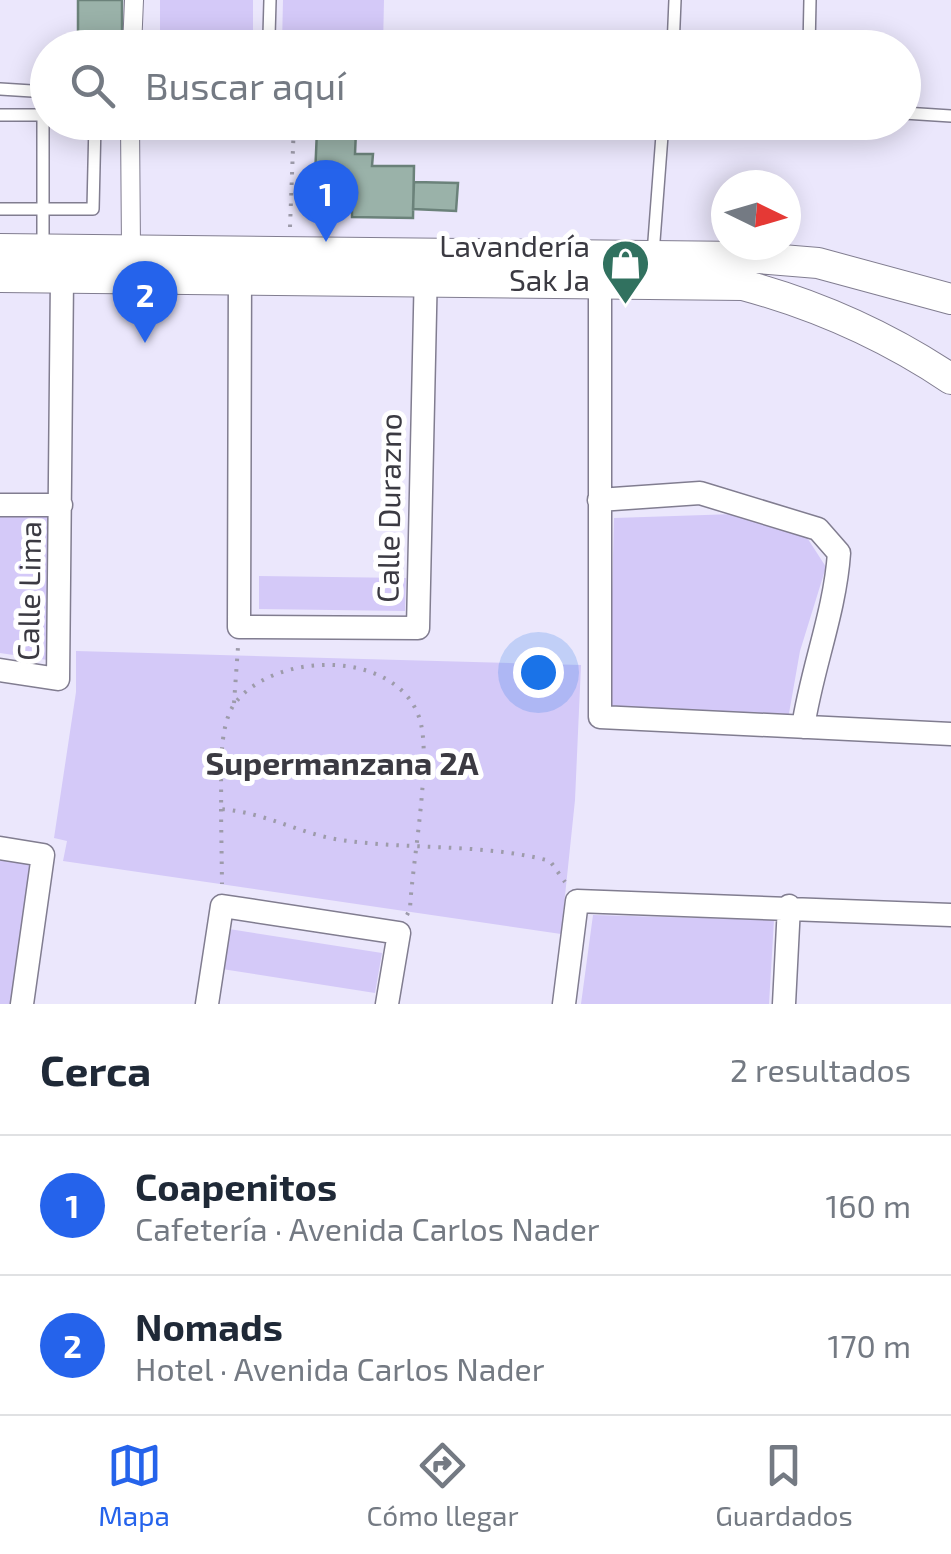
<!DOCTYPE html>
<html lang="es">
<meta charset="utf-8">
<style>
:root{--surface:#fff;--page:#f2f2f3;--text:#1f2937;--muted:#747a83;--line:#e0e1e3;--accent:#2563eb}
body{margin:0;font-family:"Exo 2",sans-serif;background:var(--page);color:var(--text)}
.compass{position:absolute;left:711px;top:170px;width:90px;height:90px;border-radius:50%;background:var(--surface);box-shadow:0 5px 25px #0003;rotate:95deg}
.you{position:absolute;left:538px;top:672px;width:35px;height:35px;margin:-25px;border:8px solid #fff;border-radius:50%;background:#1a73e8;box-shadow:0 0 0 15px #1a73e833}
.badge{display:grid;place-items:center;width:65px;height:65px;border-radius:50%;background:var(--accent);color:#fff;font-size:32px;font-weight:700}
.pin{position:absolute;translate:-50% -82px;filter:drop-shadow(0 2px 5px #0008)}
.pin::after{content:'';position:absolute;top:52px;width:35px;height:30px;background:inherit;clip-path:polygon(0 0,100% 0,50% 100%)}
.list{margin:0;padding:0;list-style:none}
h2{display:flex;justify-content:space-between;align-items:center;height:130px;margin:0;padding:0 40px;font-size:42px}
h2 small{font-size:32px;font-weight:400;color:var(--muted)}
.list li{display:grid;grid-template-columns:65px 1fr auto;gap:30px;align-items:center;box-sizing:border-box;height:140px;padding:0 40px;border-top:2px solid var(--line)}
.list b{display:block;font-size:38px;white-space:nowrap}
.list p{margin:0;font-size:32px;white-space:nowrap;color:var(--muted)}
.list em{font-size:32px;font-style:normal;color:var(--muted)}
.icon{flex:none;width:55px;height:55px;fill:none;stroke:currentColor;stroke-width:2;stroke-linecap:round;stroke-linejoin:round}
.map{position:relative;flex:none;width:951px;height:1004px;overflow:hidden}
.search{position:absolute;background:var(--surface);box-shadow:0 5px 25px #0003;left:30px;right:30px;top:30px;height:110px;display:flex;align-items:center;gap:25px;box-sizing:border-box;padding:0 35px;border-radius:55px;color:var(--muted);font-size:38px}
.sheet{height:410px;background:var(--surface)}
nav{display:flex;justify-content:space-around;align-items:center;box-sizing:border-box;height:140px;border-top:2px solid var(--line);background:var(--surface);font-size:28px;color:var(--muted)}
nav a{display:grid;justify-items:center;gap:5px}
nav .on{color:var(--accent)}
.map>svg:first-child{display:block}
.green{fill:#d4c9f8}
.building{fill:#9ab2a9;stroke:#6b827a;stroke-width:2.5}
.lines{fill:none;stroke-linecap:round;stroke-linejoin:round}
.service-casing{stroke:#817d90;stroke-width:14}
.pedestrian-casing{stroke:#817d90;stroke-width:20}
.minor-casing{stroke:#817d90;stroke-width:25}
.tertiary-casing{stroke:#817d90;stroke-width:32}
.path{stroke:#9d9baa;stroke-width:4;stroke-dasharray:2.5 8;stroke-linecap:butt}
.service{stroke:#fff;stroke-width:11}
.pedestrian{stroke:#fff;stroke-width:18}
.minor{stroke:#fff;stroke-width:22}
.tertiary{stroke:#fff;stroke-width:30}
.labels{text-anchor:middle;stroke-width:10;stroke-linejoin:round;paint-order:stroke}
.poi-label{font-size:30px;fill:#3b3a42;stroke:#fff;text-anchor:end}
.street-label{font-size:30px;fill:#3b3a42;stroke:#fff}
.neighbourhood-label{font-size:32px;font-weight:bold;fill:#3b3a42;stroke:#fff}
</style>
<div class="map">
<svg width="951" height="1004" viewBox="0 0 951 1004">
<rect width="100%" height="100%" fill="#ebe7fc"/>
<path class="green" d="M160,0H253V47H160Z
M283,0H384L383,46L282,44Z
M0,512H51L48,660L0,653Z
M735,514L806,536L826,567L800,651L788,719L609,708L614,518Z
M259,576L406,578L405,611L259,609Z
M76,651L581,665L575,800L561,934L63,861L67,841L54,838L76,692Z
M0,855L34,859L14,1004H0Z
M593,915L774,920L769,1004H581Z
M229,929L382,953L375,993L222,969Z"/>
<path class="building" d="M78,0H122V48H78Z
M317,130L356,131L355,154H373L372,166H414L413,218L352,217V201L314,200Z
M414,182L458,183L456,211L413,209Z"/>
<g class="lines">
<defs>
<path id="service" d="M269,36L270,0
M673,48L675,0
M809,48L810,0
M0,89L48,92
M904,113L951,116
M0,115H48
M43,115V245
M0,209H93L95,122
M653,254L663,122"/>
<path id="pedestrian" d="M132,48L134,0
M130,122L131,250"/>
<path id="minor" d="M240,265L239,627L418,628L426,267
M600,269V717L951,734
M599,500L700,493L818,529L839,553C835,612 812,668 803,727
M0,505H61
M0,670L58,679L62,277
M0,848L43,855L22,1004
M207,1004L222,906L399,933L387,1004
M564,1004L577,901L951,915
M784,1004L789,906"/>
<path id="tertiary" d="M0,249L746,257L818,263L951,299
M0,277L743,285C817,305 887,336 951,379"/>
</defs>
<use href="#service" class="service-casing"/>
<use href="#pedestrian" class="pedestrian-casing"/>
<use href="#minor" class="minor-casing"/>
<use href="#tertiary" class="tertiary-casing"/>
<path class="path" d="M290,227L294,122
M234,703L238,647
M221,809L222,884
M407,915L410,909C412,862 433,756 419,717C395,649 275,651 235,703C217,728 222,779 221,809C267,813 300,834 341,840C409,850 483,843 550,861L565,882"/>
<use href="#service" class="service"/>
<use href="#pedestrian" class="pedestrian"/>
<use href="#minor" class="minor"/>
<use href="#tertiary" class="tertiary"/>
</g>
<defs>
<symbol id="shop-pin" viewBox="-11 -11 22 30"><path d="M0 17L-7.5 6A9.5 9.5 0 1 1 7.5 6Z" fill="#31715f" stroke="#fff"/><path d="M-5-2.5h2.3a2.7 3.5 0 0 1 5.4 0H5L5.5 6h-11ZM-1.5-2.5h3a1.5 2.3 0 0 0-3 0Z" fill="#fff"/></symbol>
</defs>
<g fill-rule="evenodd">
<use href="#shop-pin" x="598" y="236" width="55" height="75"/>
</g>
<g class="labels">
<g class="poi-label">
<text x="590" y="257">Lavandería<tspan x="590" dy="34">Sak Ja</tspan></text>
</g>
<g class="street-label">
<text transform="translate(390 508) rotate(-89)" y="10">Calle Durazno</text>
<text transform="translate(30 591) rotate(-89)" y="10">Calle Lima</text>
</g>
<g class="neighbourhood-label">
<text x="342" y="775">Supermanzana 2A</text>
</g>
</g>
</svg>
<svg class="compass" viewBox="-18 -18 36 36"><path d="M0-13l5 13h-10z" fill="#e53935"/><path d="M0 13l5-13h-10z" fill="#747a83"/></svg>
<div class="you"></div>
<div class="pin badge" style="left:326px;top:242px">1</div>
<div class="pin badge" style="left:145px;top:343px">2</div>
<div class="search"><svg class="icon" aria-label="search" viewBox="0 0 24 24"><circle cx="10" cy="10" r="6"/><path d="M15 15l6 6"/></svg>Buscar aquí</div>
</div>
<section class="sheet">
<h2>Cerca<small>2 resultados</small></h2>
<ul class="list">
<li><span class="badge">1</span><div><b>Coapenitos</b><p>Cafetería · Avenida Carlos Nader</p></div><em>160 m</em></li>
<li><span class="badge">2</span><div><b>Nomads</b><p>Hotel · Avenida Carlos Nader</p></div><em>170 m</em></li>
</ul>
</section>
<nav>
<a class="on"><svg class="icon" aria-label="map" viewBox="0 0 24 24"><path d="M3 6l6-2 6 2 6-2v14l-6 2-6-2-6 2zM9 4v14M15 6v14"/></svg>Mapa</a>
<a><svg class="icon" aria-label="directions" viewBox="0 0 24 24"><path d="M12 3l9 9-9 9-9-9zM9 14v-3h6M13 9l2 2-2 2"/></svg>Cómo llegar</a>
<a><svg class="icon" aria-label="saved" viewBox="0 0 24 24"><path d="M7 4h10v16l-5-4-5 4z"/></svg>Guardados</a>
</nav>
